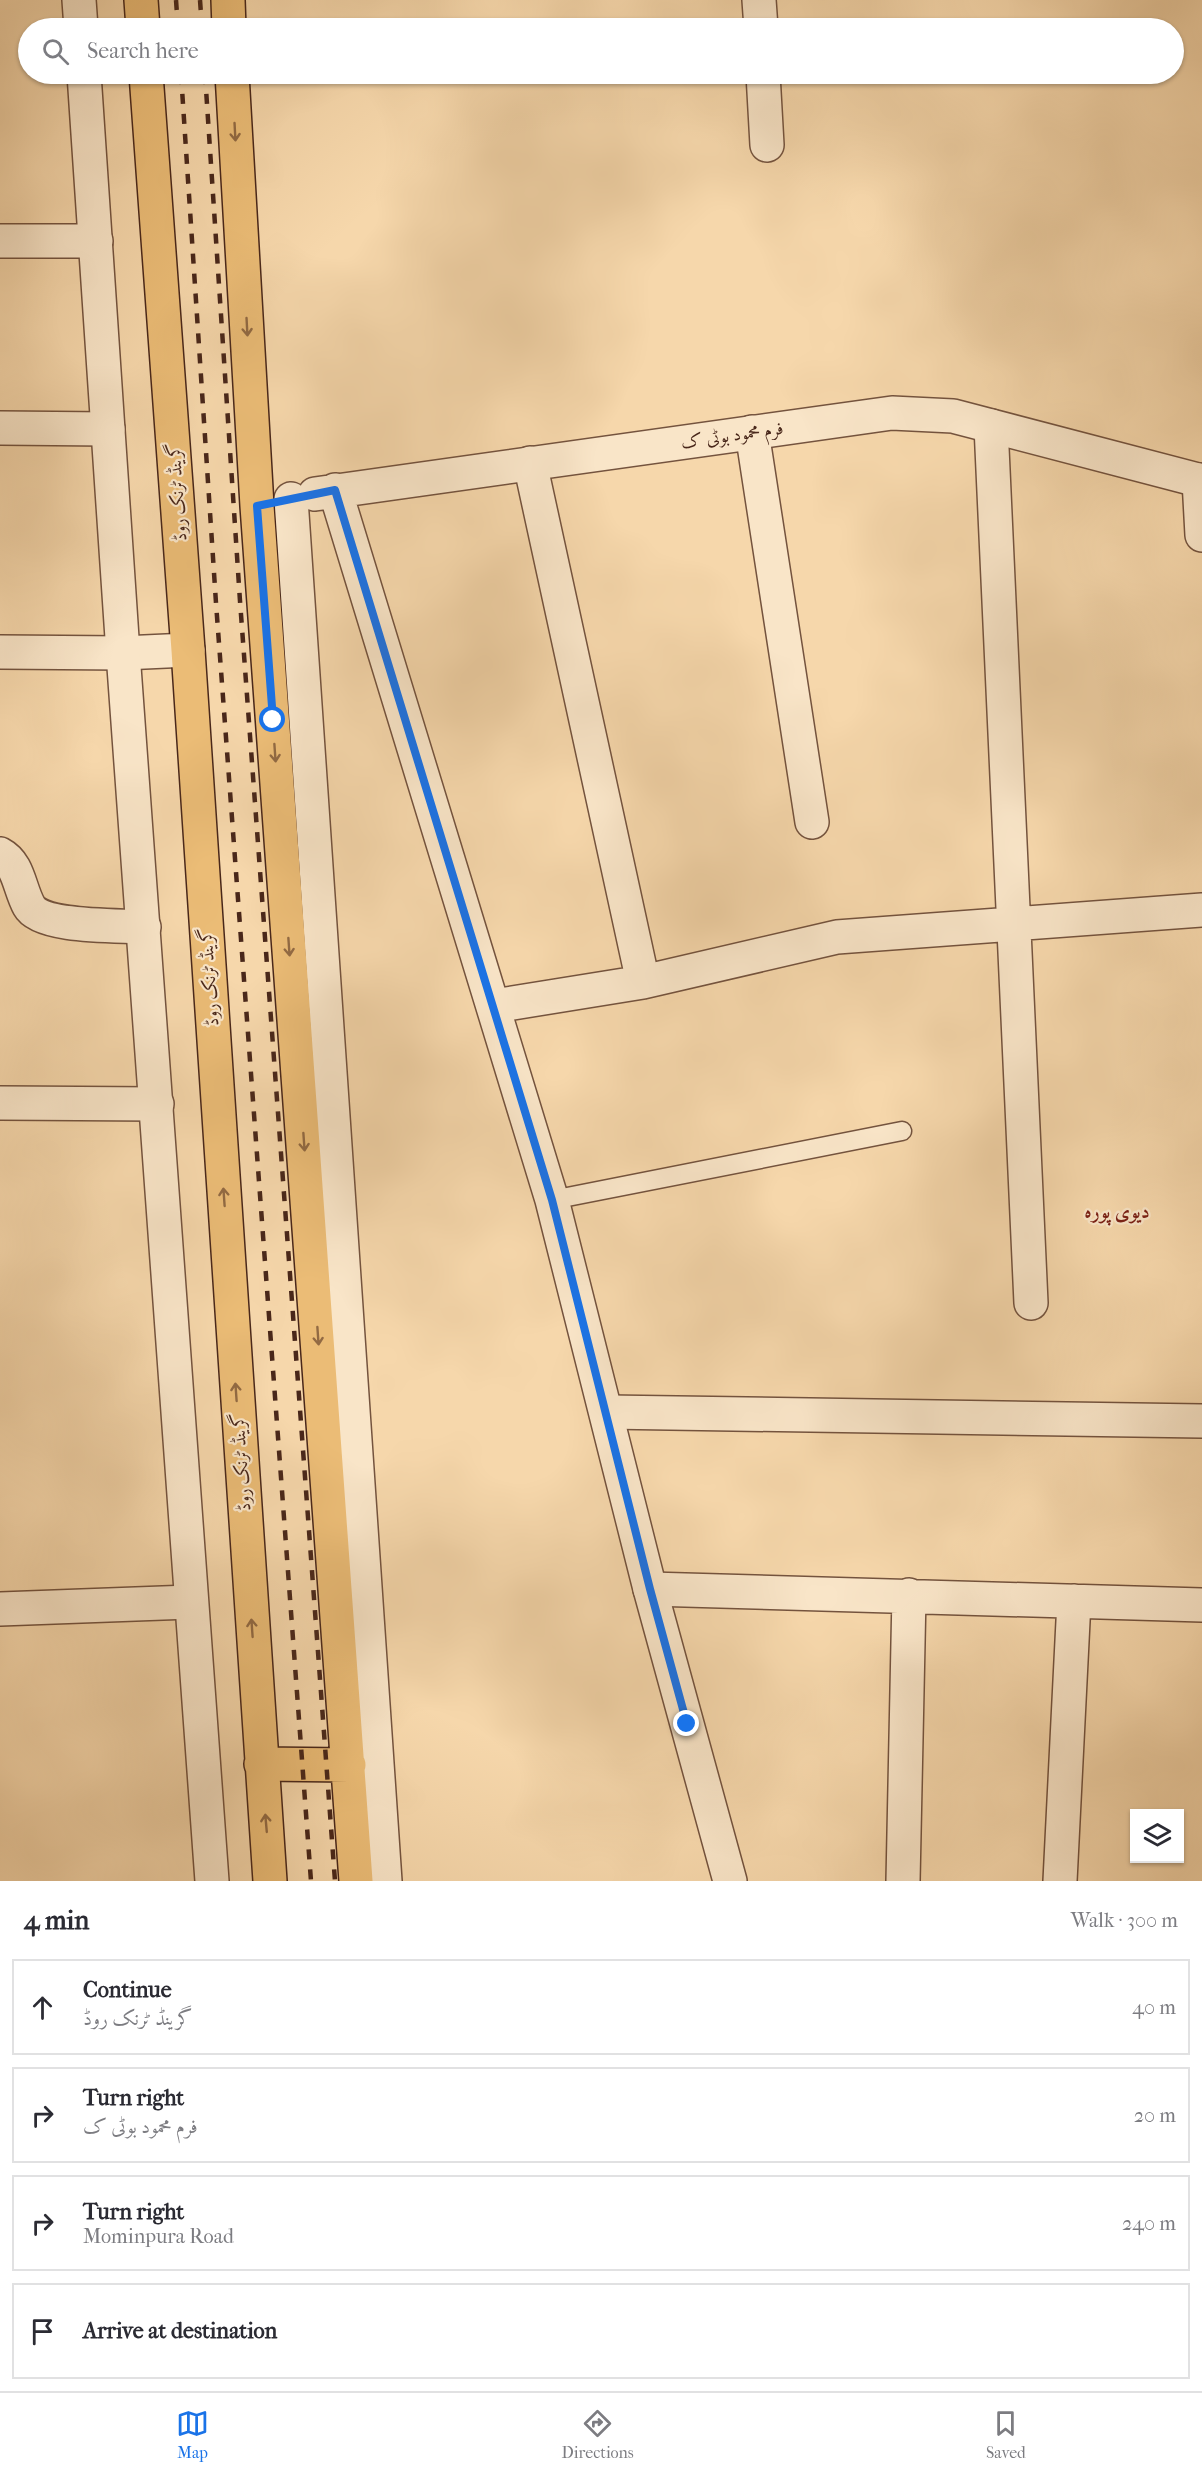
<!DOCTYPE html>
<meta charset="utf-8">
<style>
:root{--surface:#fff;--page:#f2f2f3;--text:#2b2b33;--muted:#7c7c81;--line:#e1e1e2;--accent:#1a73e8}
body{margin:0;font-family:"IM FELL French Canon",Amiri,serif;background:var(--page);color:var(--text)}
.controls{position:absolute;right:18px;bottom:18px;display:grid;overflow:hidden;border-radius:0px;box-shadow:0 2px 4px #0004}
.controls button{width:54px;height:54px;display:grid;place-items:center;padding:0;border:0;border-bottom:2px solid var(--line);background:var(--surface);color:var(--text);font:30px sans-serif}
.stop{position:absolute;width:18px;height:18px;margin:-14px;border:4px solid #1a73e8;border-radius:50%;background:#fff}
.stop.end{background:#1a73e8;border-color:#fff;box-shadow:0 2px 6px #0008}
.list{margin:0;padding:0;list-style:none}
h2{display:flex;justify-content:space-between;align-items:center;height:78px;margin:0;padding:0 24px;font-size:26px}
h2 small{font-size:20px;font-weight:400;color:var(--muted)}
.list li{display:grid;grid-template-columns:39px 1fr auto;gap:18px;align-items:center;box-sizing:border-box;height:96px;margin:0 12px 12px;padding:0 12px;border:2px solid var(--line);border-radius:0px}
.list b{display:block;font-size:22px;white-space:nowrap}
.list p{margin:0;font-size:20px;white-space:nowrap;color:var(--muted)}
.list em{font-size:20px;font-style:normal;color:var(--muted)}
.icon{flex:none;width:33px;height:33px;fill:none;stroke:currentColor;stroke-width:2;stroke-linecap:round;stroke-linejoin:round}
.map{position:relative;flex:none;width:1202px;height:1881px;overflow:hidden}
.search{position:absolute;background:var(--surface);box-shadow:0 2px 4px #0004;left:18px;right:18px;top:18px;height:66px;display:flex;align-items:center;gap:15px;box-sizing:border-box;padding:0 21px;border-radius:33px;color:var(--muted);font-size:22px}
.sheet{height:510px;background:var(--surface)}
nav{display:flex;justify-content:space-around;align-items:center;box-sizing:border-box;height:84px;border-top:2px solid var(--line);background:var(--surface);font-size:16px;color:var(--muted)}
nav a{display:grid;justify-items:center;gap:3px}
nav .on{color:var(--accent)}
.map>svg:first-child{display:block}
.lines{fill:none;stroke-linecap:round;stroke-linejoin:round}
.service-casing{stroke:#74533e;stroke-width:21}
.minor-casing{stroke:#74533e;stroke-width:36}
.tertiary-casing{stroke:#74533e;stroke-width:36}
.primary-casing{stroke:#49271a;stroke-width:36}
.service{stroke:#f9e5c8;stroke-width:18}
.minor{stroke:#f9e5c8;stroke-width:33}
.tertiary{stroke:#f9e5c8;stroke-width:33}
.primary{stroke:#ebbc76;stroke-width:33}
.rail{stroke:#49271a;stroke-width:4.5;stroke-dasharray:10 10;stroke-linecap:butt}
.oneway{stroke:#926a43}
.route{stroke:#1a73e8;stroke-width:8}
.labels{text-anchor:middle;stroke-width:4.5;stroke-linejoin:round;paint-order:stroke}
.street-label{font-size:18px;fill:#49271a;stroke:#f9e5c8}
.neighbourhood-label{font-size:20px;font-weight:bold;fill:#7a1f14;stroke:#f9e5c8}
</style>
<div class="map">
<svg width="1202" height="1881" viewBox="0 0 1202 1881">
<rect width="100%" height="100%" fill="#f6d7ab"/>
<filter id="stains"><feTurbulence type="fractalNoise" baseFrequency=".00333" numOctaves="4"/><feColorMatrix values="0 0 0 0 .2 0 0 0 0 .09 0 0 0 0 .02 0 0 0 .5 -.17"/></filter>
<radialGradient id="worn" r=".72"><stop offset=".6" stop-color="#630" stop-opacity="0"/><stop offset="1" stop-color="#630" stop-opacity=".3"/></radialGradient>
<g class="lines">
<defs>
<path id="service" d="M552,1200L902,1131"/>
<path id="minor" d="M759,0L761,28
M763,74L767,145
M0,241H96
M991,426L1031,1303
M0,428L108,429
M752,432L812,822
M530,463L643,982
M1199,480L1202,535
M0,652L123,653L188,650
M0,854C19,864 19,888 29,906C41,928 119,925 144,927
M494,1006L643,982L837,937L1202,910
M0,1103L157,1104
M607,1412L1202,1421
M650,1589L1202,1605
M0,1609L190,1602
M903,1881L909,1595
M1060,1881L1074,1601"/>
<path id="tertiary" d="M79,0L81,28
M84,74L123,653L212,1881
M335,490L552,1200L650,1589L730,1881
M315,494L892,413L953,416L1202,481
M291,499L385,1881"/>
<path id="primary" d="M141,0L143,28
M228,0L229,28
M146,74L188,650L270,1881
M232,74L257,506L356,1881
M261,1764L349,1765"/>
</defs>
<use href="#service" class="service-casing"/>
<use href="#minor" class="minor-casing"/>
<use href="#tertiary" class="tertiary-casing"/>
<use href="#primary" class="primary-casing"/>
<use href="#service" class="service"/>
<use href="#minor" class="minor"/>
<use href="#tertiary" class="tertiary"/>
<use href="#primary" class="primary"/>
<path class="rail" d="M176,0L178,28
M200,0L202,28
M181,74L216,603L311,1881
M205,74L240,601L335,1881"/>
</g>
<defs><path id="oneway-shaft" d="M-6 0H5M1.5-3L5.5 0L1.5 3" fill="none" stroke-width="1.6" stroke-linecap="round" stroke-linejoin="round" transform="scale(1.5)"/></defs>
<g class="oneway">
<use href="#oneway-shaft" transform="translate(235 132) rotate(87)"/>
<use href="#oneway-shaft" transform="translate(247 327) rotate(87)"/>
<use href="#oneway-shaft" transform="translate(275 753) rotate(86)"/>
<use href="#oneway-shaft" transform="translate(289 947) rotate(86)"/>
<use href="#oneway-shaft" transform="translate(304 1142) rotate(86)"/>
<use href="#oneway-shaft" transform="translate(224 1197) rotate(-94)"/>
<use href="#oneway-shaft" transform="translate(318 1336) rotate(86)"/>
<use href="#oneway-shaft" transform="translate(236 1392) rotate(-94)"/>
<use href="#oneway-shaft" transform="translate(252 1628) rotate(-94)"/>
<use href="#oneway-shaft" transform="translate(266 1823) rotate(-95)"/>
</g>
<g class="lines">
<path class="route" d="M273,720L257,506L335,490L552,1200L650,1589L687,1724"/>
</g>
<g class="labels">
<g class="street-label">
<text transform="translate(732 435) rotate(-8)" y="6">فرم محمود بوٹی ک</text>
<text transform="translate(177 492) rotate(-94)" y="6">گرینڈ ٹرنک روڈ</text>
<text transform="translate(209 977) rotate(-94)" y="6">گرینڈ ٹرنک روڈ</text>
<text transform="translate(241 1462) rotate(-94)" y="6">گرینڈ ٹرنک روڈ</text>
</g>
<g class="neighbourhood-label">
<text x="1117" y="1218">دیوی پورہ</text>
</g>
</g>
<rect width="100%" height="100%" filter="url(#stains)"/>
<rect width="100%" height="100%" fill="url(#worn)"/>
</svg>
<div class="controls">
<button><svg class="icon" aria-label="layers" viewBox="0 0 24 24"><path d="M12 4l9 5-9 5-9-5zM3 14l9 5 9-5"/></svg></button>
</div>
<div class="stop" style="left:273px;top:720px"></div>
<div class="stop end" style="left:687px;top:1724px"></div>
<div class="search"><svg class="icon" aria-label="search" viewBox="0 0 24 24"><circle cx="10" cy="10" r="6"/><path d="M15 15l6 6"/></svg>Search here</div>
</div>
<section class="sheet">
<h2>4 min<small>Walk · 300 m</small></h2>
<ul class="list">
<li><svg class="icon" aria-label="ahead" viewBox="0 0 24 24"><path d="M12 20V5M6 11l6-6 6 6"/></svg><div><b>Continue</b><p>گرینڈ ٹرنک روڈ</p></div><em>40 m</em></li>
<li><svg class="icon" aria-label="right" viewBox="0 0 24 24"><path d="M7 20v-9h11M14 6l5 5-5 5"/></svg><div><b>Turn right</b><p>فرم محمود بوٹی ک</p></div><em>20 m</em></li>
<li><svg class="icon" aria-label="right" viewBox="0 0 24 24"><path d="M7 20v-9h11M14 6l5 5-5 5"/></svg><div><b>Turn right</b><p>Mominpura Road</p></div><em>240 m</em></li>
<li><svg class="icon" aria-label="arrive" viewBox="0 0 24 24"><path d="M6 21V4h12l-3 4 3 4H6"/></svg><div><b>Arrive at destination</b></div></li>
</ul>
</section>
<nav>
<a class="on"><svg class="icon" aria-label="map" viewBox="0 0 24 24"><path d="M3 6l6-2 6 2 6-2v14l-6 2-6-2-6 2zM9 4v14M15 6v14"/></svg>Map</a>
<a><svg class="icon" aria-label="directions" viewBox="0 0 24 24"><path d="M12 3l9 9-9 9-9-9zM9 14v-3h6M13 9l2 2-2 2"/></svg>Directions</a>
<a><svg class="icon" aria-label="saved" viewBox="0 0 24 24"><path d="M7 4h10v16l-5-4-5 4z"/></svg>Saved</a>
</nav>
